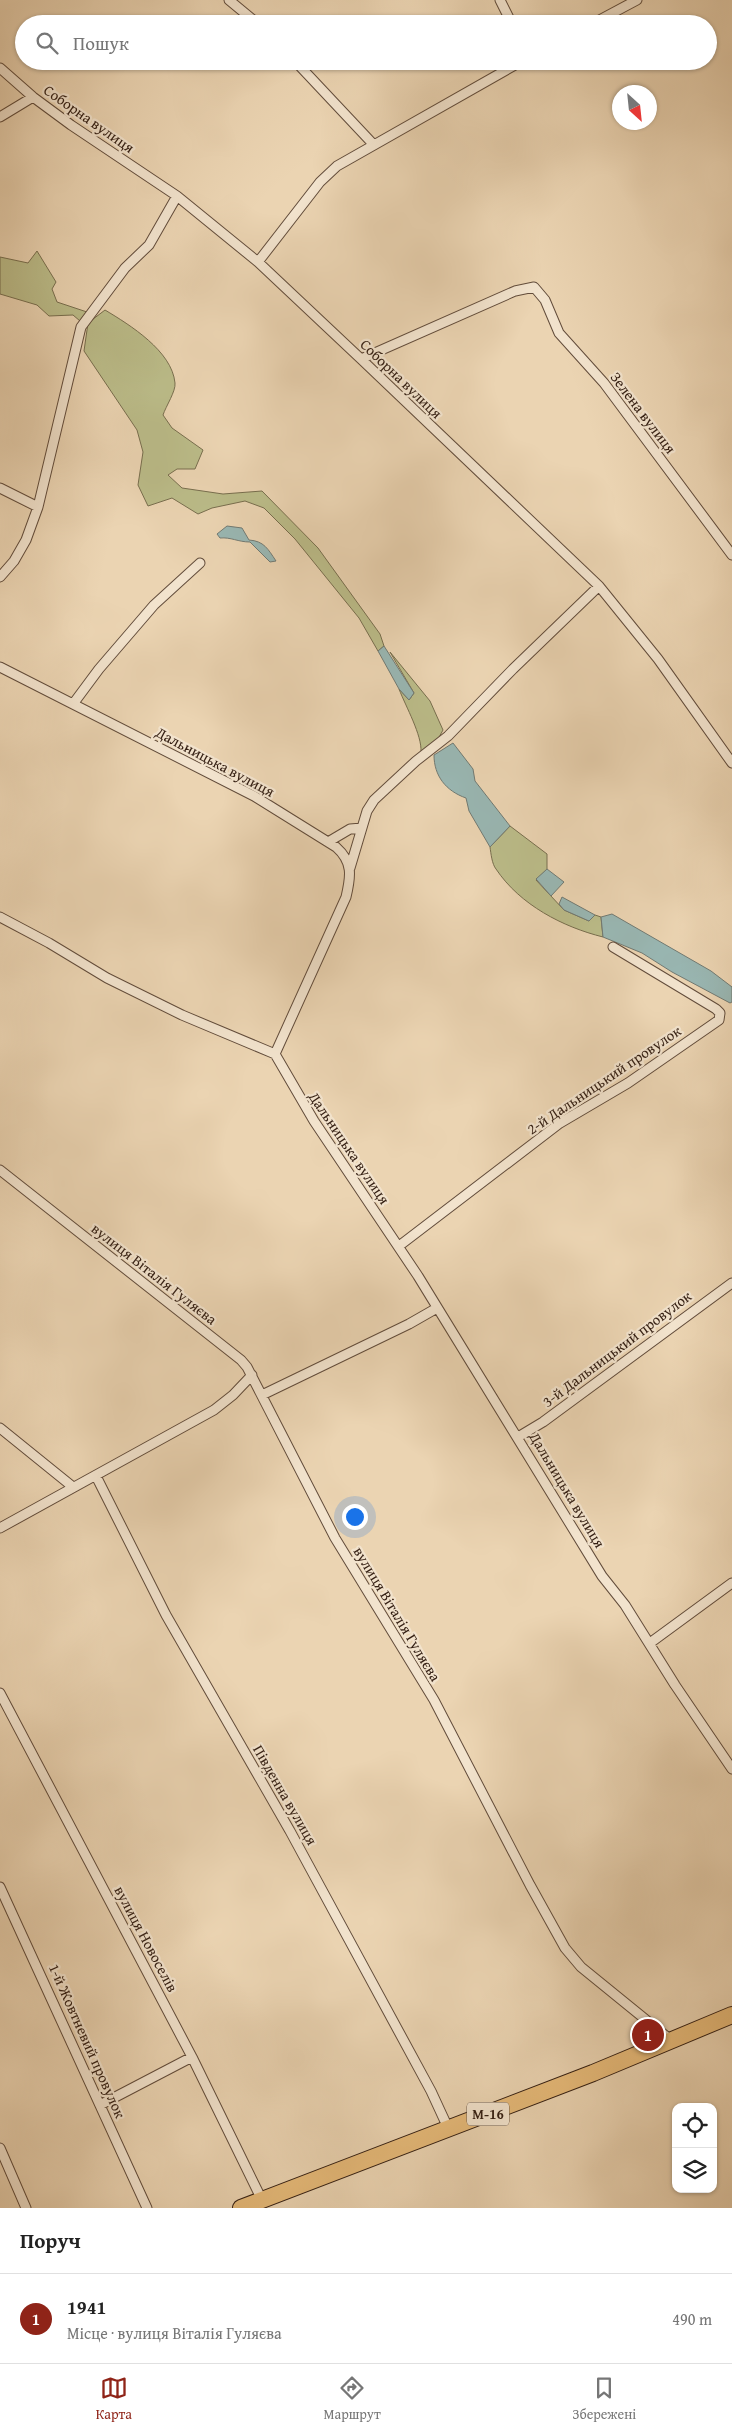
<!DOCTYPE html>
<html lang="uk">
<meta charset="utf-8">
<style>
:root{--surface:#fff;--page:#f6f6f6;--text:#222;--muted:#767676;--line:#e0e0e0;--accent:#8f2418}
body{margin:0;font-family:"Gentium Book Plus",serif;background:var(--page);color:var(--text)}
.controls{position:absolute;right:15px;bottom:15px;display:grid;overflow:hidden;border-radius:10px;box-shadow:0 1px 4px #0004}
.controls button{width:45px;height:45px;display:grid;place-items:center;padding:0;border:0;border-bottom:1px solid var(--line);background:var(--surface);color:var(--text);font:25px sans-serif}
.compass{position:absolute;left:612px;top:85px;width:45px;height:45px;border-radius:50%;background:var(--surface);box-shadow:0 1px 4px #0004;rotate:153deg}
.you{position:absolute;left:354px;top:1516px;width:18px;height:18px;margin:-12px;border:4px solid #fff;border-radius:50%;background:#1a73e8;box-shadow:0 0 0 8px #1a73e833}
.badge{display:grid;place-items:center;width:32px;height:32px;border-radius:50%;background:var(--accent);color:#fff;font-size:16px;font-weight:700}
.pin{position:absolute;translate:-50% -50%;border:2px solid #fff;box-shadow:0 1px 5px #0006}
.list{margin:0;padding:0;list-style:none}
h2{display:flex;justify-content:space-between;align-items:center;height:65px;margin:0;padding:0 20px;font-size:21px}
h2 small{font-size:16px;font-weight:400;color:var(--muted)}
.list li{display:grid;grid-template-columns:32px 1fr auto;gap:15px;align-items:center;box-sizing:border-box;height:90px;padding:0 20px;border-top:1px solid var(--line)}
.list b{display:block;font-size:19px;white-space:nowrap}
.list p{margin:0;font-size:16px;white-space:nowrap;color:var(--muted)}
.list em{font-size:16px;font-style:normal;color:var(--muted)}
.icon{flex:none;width:28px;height:28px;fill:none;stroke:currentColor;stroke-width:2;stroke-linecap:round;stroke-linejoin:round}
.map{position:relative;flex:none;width:732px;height:2208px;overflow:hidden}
.search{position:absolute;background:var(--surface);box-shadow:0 1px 4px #0004;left:15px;right:15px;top:15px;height:55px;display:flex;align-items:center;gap:12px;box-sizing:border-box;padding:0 18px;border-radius:28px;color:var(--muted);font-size:19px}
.sheet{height:155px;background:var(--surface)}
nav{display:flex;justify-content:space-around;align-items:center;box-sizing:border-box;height:70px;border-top:1px solid var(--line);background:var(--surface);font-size:14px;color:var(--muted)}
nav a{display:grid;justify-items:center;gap:2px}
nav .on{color:var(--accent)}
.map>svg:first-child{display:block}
.green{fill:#bbbc89;stroke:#786e4e}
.water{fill:#99b7b3;stroke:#717a73}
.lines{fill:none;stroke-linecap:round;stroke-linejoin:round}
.street-casing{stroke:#624c3b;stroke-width:11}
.highway-casing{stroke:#341f13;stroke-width:18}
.street{stroke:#f2e3cd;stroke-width:9}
.highway{stroke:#e6ba79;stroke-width:16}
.labels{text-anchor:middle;stroke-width:4.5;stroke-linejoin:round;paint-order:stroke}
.shield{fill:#f2e3cd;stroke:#6d5a4b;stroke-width:1}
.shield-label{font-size:14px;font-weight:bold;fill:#341f13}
.street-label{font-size:15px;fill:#341f13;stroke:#f2e3cd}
</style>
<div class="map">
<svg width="732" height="2208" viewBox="0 0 732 2208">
<rect width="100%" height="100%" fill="#ebd4b2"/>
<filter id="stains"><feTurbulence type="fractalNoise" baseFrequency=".004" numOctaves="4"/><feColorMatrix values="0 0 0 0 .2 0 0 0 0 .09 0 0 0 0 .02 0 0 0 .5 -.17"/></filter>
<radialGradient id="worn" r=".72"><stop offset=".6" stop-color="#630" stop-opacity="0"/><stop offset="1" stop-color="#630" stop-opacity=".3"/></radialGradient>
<path class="green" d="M37,251L56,282L52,289L57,302L87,312L80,321L73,315L49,316L37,305L0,294V257L28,263Z
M105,310C130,325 172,351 175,383C176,391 166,406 163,415L172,428L203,450L195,469H177L168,475L182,488L223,494L262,491L318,548L380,634L384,646L378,651L359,618L295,539L264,508L245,501L212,508L198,514L172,498L148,506L138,485L143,452L137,430L84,351L88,323Z
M390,652L430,701L443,730L438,739L421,752C422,735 406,707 399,689L409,700L414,693Z
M510,826L547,854V869L536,880L564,910L589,921L595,915L601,917L603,937C563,927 520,905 496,869C492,864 491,854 490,847Z"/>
<path class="water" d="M227,526L242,528L249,540C264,541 268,549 276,561L270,562L250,542C238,542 231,537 220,538L217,534Z
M384,646L414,693L409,700L399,689L378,651Z
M453,743L473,769L475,781L510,826L490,847L469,811L466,798C446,791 434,776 434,755Z
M547,869L564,882L551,896L536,879Z
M562,897L595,915L589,921L564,910L559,904Z
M612,914L711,971L732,987V1002L730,1003L672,972L642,953L603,937L601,917Z"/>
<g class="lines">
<defs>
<path id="street" d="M229,0L258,24
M500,0L512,24
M592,24L637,0
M295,61L373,144
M0,68L33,97L71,125L177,196L258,262L361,359L599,586L658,659L732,763
M0,117L33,97
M258,262L320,182L337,166L522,61
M361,359L515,291L534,287L545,300L559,333L604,383L732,555
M0,488L38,507
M0,577L14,561L26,540L38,507L81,327L125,268L149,245L177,196
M0,667L254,796L336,847C353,862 351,876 346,897L275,1054L314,1121L418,1276L602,1576L625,1605L675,1685L732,1769
M73,704L99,669L154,605L200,563
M328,842L350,829L362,828
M350,868L367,811L374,800L416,761L448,736L513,669L599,586
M0,917L49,943L107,978L182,1015L275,1054
M0,1170L241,1360L247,1367L335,1538L434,1700L530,1885L565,1948L581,1967L672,2041
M399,1246L560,1123L628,1083L719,1020L720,1013L716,1009L613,947
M262,1395L409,1324L437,1308
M0,1428L73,1487
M518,1437L543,1422L732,1283
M96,1476L166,1615L290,1831L431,2091L449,2130
M0,1528L214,1410L233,1395L252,1375
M650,1643L732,1583
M0,1693L192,2057L262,2200
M0,1887L147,2208
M100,2105L192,2057
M0,2148L26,2208"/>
<path id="highway" d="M241,2208L593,2073L732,2015"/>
</defs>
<use href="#street" class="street-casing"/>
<use href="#highway" class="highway-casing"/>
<use href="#street" class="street"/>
<use href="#highway" class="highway"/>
</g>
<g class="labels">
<rect class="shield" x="467" y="2102.5" width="42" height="23" rx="4"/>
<g class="shield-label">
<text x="488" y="2119">М-16</text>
</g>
<g class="street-label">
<text transform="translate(89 119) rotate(35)" y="5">Соборна вулиця</text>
<text transform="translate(401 379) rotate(44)" y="5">Соборна вулиця</text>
<text transform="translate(643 413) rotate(53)" y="5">Зелена вулиця</text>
<text transform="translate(215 762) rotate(28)" y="5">Дальницька вулиця</text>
<text transform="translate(604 1080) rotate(-34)" y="5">2-й Дальницький провулок</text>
<text transform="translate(349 1148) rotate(56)" y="5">Дальницька вулиця</text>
<text transform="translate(154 1274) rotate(38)" y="5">вулиця Віталія Гуляєва</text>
<text transform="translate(617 1349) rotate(-37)" y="5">3-й Дальницький провулок</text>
<text transform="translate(567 1490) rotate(59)" y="5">Дальницька вулиця</text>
<text transform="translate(397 1614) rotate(59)" y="5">вулиця Віталія Гуляєва</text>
<text transform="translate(285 1795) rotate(60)" y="5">Південна вулиця</text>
<text transform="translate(146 1939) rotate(62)" y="5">вулиця Новоселів</text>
<text transform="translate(87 2041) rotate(66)" y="5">1-й Жовтневий провулок</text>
</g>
</g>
<rect width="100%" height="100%" filter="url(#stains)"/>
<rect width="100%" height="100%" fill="url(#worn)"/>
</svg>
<div class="controls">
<button><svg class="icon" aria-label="locate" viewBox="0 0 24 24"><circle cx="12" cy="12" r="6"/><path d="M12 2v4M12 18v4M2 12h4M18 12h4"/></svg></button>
<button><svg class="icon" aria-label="layers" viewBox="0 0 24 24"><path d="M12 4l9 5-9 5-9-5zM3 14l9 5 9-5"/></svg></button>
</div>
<svg class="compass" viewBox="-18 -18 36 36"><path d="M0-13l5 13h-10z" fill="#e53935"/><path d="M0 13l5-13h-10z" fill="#767676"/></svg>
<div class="you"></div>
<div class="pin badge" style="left:648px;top:2035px">1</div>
<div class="search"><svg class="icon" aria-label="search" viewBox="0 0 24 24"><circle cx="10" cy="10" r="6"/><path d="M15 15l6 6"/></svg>Пошук</div>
</div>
<section class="sheet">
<h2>Поруч<small></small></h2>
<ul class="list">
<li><span class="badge">1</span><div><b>1941</b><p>Місце · вулиця Віталія Гуляєва</p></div><em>490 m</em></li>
</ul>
</section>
<nav>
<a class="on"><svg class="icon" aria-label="map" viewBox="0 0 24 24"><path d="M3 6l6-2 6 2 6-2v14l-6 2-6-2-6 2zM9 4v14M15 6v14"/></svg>Карта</a>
<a><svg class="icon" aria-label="directions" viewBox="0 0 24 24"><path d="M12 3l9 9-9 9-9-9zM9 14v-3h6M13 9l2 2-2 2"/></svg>Маршрут</a>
<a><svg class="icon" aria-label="saved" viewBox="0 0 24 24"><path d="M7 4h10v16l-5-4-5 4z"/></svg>Збережені</a>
</nav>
